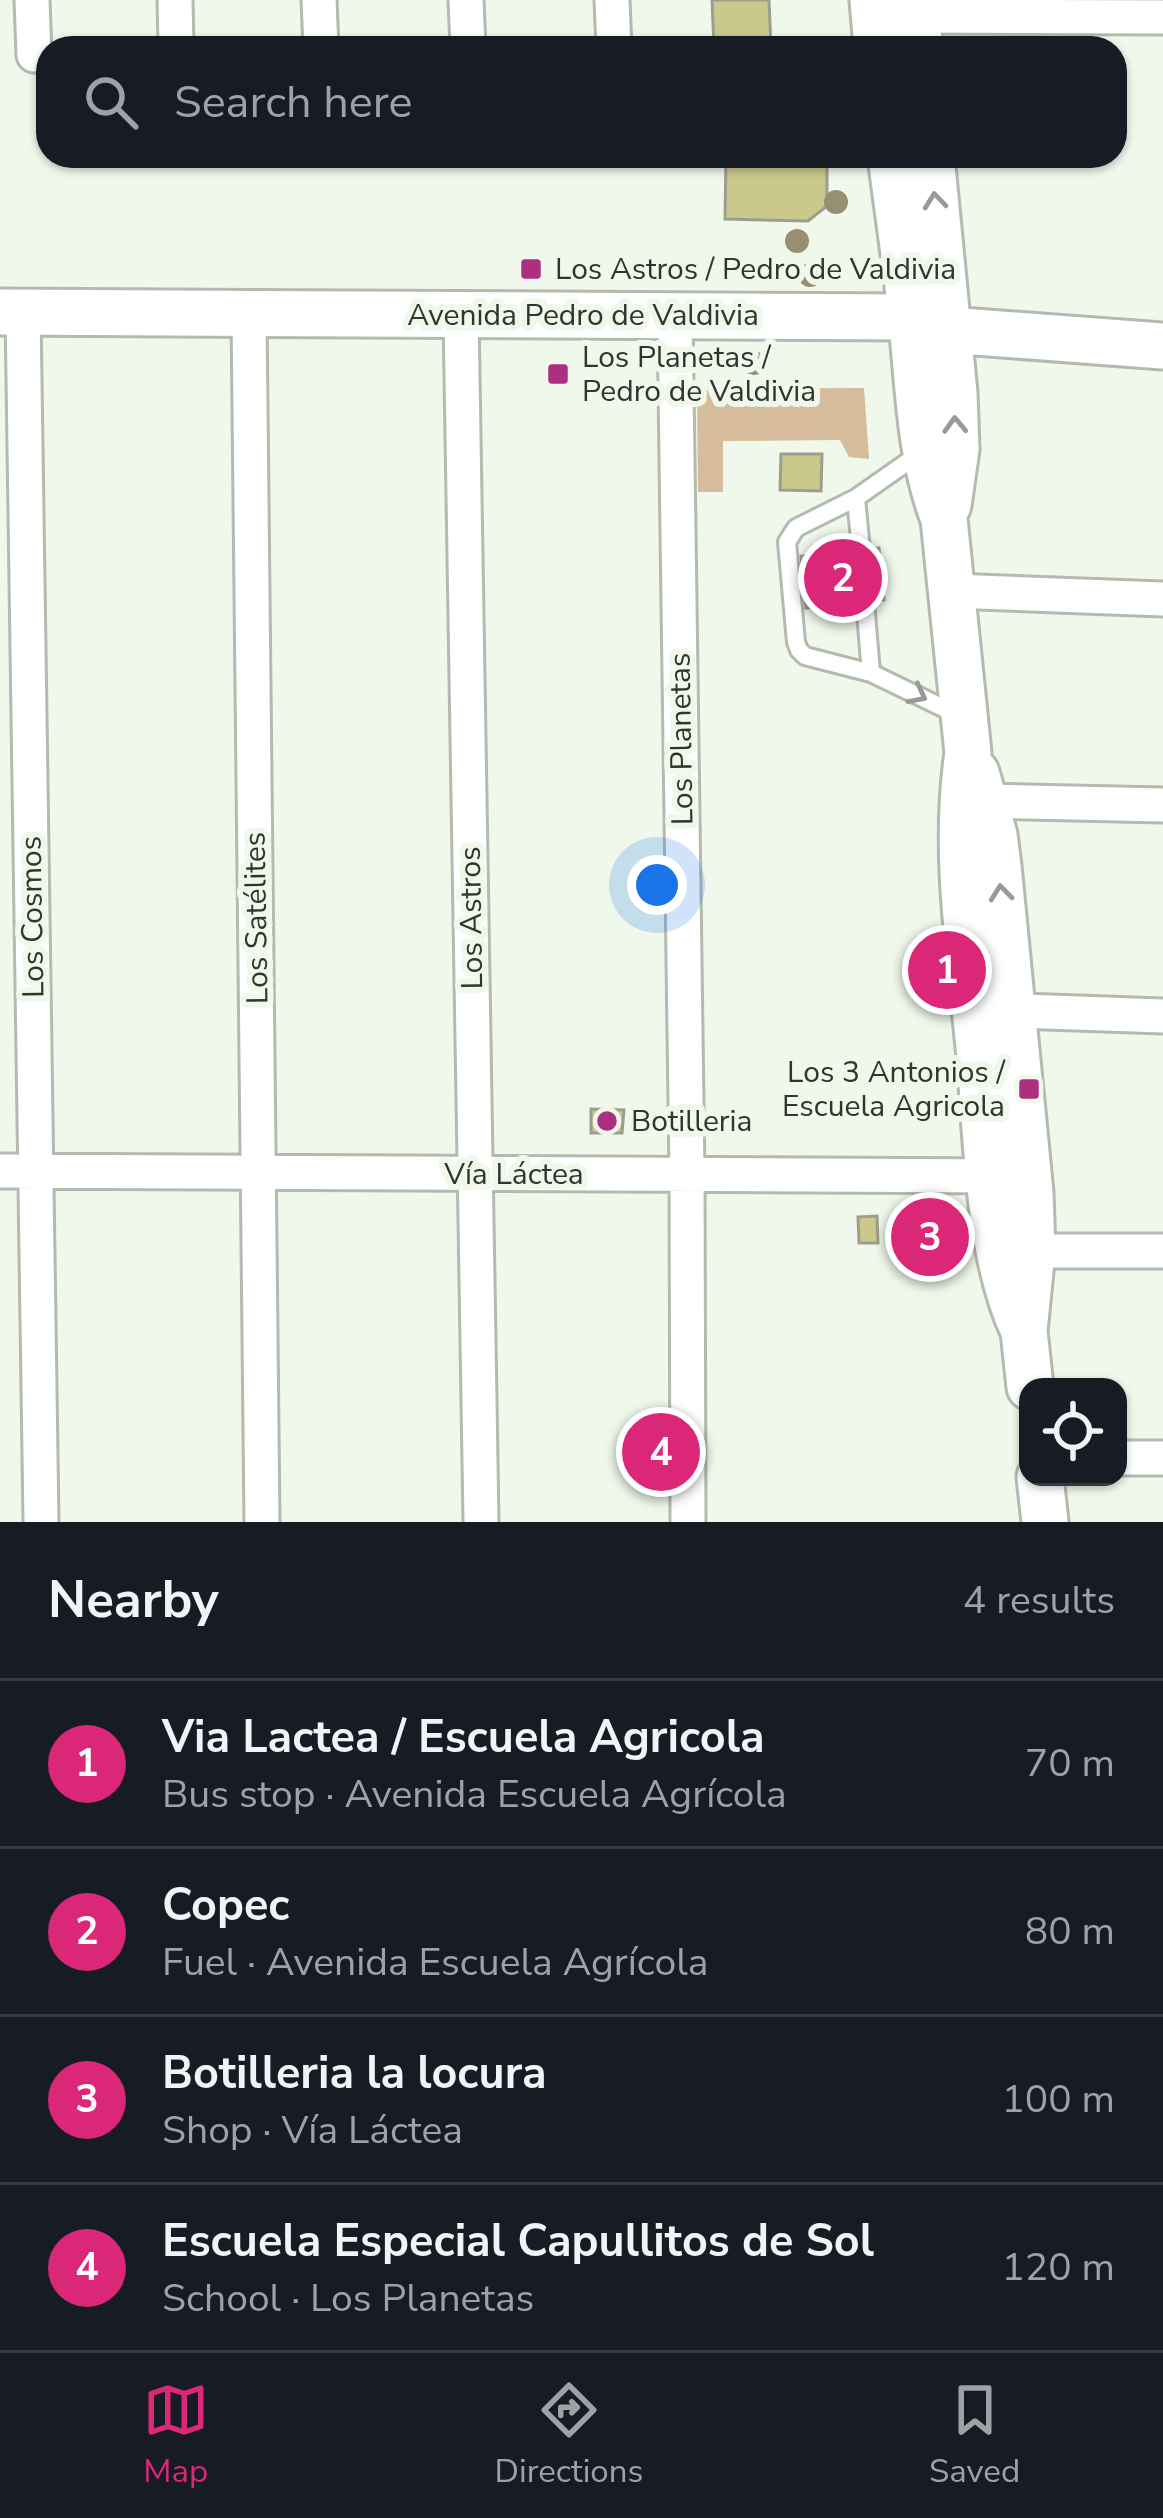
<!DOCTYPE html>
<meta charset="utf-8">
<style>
:root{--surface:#171b24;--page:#20242c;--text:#f1f3f6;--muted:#9ea1a6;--line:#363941;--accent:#db2777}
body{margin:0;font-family:"Nunito Sans",sans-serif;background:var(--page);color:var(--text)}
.controls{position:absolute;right:36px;bottom:36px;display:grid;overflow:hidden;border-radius:24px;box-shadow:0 3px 9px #0004}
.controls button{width:108px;height:108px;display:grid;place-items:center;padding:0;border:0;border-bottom:3px solid var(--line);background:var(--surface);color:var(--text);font:60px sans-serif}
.you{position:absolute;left:657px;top:885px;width:42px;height:42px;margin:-30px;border:9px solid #fff;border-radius:50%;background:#1a73e8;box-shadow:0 0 0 18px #1a73e833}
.badge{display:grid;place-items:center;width:78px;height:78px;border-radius:50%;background:var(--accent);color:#fff;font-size:39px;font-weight:700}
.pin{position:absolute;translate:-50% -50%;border:6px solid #fff;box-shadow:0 3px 12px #0006}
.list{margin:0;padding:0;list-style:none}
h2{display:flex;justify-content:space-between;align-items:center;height:156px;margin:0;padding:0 48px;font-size:51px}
h2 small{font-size:39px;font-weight:400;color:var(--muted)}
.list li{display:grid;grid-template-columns:78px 1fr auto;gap:36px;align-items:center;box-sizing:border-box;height:168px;padding:0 48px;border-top:3px solid var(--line)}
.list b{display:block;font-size:45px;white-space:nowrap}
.list p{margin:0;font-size:39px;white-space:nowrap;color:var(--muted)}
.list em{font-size:39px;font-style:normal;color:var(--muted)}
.icon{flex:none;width:66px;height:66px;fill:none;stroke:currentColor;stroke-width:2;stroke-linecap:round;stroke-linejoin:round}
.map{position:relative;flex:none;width:1163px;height:1522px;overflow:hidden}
.search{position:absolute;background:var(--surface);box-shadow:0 3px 9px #0004;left:36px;right:36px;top:36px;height:132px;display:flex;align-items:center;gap:30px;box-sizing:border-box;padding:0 42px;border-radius:36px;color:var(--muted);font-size:45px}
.sheet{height:828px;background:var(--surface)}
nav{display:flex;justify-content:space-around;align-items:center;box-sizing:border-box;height:168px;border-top:3px solid var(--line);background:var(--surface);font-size:33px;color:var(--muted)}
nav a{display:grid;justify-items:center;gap:6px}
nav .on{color:var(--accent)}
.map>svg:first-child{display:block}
.green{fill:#d5bc9a}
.building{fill:#cbc88c;stroke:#9e9e90;stroke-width:3}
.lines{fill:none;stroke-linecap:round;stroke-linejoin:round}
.lane-casing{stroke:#b3bbaf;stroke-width:22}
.street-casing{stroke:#b3bbaf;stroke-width:39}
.secondary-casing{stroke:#b3bbaf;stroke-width:51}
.lane{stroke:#fff;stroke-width:16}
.street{stroke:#fff;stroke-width:33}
.secondary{stroke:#fff;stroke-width:45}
.tree{fill:#988e72}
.oneway{stroke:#989a97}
.poi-dot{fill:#ad2f7f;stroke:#eff8eb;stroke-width:4.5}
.labels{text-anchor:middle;stroke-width:12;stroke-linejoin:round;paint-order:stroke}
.poi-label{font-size:30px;fill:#31342f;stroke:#eff8eb;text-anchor:start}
.street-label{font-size:30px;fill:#31342f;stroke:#eff8eb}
</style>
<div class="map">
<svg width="1163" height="1522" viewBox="0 0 1163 1522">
<rect width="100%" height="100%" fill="#eff8eb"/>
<path class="green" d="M864,388L869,459L849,457L840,440L723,441V492H698L697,389Z"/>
<path class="building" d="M712,0H769L771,48H714Z
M726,156H827V206L808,221L725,219Z
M781,454H822L821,491L780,490Z
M879,548L884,600L806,608L801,556Z
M591,1109L624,1110L622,1133H591Z
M916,1214L933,1217L939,1223L943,1245H918Z
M877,1216L878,1243H859L858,1217Z"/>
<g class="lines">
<defs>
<path id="lane" d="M923,451L856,498L796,528L787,542L796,642L799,650L805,656L871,673L958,715
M856,498L861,550
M865,602L871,673"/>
<path id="street" d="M32,0L34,55
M175,0L176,45
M319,0L321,48
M466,0L468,48
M612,0L614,48
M917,16L1163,17
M23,312L41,1522
M249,314L262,1522
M461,315L481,1522
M675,316L687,1175L688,1522
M951,591L1163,599
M985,801L1163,805
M991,1010L1163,1016
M0,1171L1012,1176
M1032,1251H1163
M1118,1458H1163"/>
<path id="secondary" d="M873,0L877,48
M914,0L920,48
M891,156C898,212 907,268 912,324C919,391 920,457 944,519L968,753C953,854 971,957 980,1058C987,1142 988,1256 1024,1331
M931,156L954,393L956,449L948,505
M0,312L912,317L948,330L1163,346
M976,773L994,835L998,866L1030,1193L1032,1251L1024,1331L1030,1387
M1040,1477L1045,1522"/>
</defs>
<use href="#lane" class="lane-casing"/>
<use href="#street" class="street-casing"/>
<use href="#secondary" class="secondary-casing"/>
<use href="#lane" class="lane"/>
<use href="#street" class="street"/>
<use href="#secondary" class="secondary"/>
</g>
<g class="tree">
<circle cx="836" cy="202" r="12"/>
<circle cx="797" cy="241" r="12"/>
<circle cx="810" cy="275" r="12"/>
<circle cx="754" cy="363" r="12"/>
</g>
<defs><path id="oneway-chevron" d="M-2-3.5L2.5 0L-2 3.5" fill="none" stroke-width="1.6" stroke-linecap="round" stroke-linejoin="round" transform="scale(3)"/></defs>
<g class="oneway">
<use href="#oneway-chevron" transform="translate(935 201) rotate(-96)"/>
<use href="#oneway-chevron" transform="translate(955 425) rotate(-92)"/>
<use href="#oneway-chevron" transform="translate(918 695) rotate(27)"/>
<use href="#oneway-chevron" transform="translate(1001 893) rotate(-96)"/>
</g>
<g class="poi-dot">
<rect x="519" y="257" width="24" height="24" rx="6"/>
<rect x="546" y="362" width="24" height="24" rx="6"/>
<rect x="1017" y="1077" width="24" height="24" rx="6"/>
<circle cx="607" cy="1121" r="12"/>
</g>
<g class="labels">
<g class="poi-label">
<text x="555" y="279">Los Astros / Pedro de Valdivia</text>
<text x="582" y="367">Los Planetas /<tspan x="582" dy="34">Pedro de Valdivia</tspan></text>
<text x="1005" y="1082" text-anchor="end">Los 3 Antonios /<tspan x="1005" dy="34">Escuela Agricola</tspan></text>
<text x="631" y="1131">Botilleria</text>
</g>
<g class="street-label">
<text x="583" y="325">Avenida Pedro de Valdivia</text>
<text transform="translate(681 739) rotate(-91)" y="10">Los Planetas</text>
<text transform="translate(32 917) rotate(-91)" y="10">Los Cosmos</text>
<text transform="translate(256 918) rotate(-91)" y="10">Los Satélites</text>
<text transform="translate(471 918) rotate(-91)" y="10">Los Astros</text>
<text x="514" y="1184">Vía Láctea</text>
</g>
</g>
</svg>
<div class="controls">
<button><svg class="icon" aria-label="locate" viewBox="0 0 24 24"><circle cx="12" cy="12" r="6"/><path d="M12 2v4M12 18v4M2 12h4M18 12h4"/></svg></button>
</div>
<div class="you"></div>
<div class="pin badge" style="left:947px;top:970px">1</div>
<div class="pin badge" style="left:843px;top:578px">2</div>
<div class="pin badge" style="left:930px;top:1237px">3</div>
<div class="pin badge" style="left:661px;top:1452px">4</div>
<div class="search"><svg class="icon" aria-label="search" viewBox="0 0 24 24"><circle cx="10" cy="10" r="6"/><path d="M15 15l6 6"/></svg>Search here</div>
</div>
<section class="sheet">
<h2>Nearby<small>4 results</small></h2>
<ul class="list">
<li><span class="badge">1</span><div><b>Via Lactea / Escuela Agricola</b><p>Bus stop · Avenida Escuela Agrícola</p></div><em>70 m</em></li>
<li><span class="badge">2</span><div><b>Copec</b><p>Fuel · Avenida Escuela Agrícola</p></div><em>80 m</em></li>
<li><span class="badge">3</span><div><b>Botilleria la locura</b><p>Shop · Vía Láctea</p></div><em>100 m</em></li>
<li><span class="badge">4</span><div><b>Escuela Especial Capullitos de Sol</b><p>School · Los Planetas</p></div><em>120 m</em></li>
</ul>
</section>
<nav>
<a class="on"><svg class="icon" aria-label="map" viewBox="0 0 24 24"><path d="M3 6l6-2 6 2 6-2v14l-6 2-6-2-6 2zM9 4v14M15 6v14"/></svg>Map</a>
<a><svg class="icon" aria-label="directions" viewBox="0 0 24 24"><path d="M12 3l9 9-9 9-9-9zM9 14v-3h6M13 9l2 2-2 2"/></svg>Directions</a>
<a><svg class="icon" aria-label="saved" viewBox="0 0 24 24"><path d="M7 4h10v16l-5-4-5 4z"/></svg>Saved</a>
</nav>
